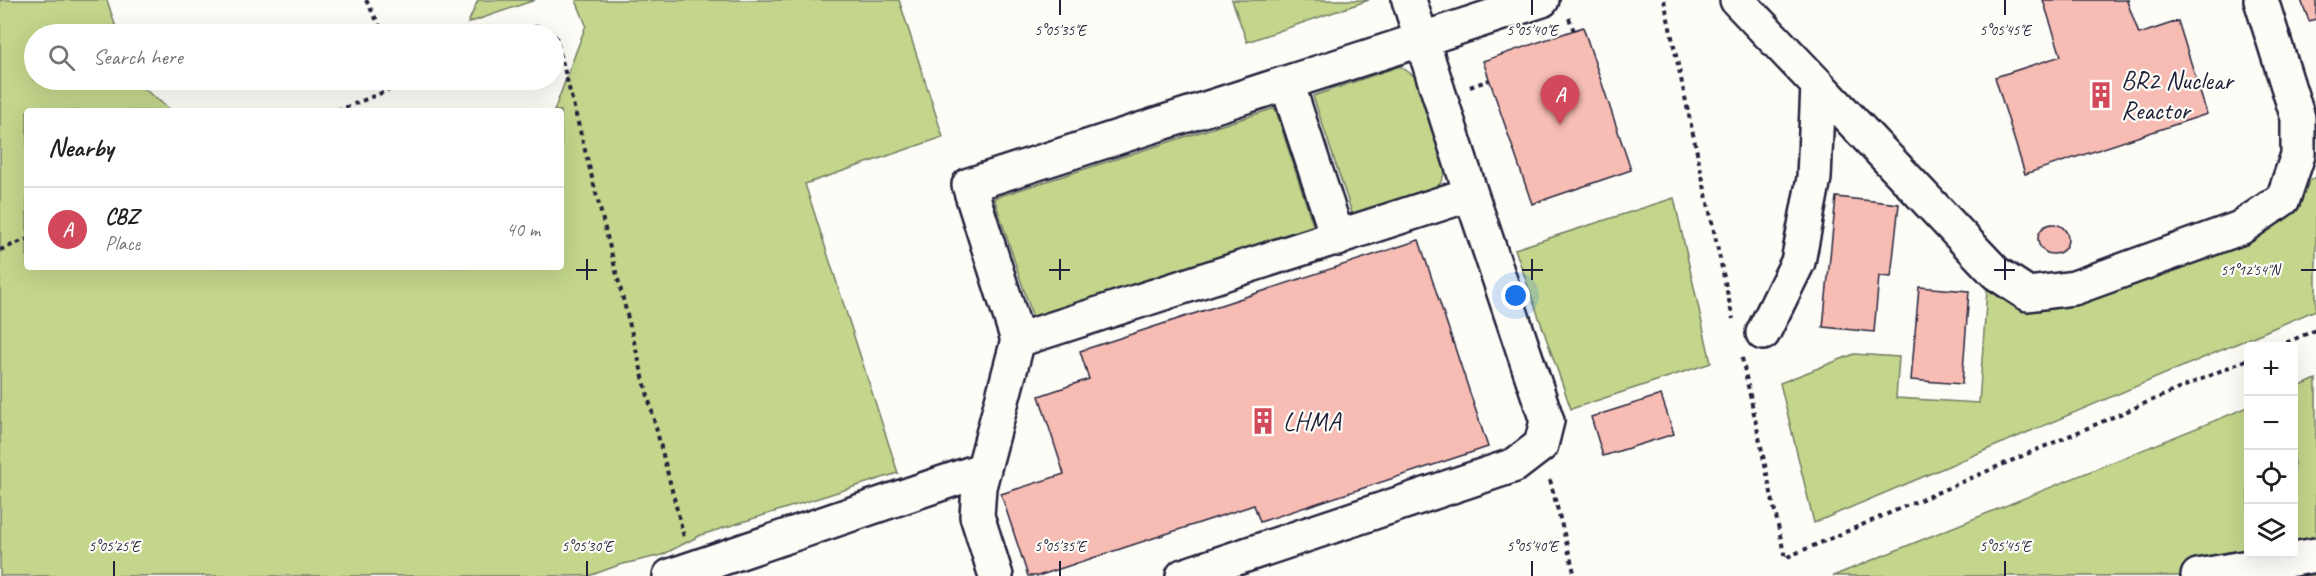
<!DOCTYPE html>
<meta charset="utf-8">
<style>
:root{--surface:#fff;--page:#f6f6f6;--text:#202124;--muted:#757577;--line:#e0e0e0;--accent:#d1495b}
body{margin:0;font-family:Caveat,sans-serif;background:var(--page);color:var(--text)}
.controls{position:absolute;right:18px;bottom:18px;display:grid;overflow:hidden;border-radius:6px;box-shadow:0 6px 24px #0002}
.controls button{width:54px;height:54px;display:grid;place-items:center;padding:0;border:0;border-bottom:2px solid var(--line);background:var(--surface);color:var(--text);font:30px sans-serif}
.you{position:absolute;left:1516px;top:296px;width:21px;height:21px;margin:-15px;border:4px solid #fff;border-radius:50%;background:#1a73e8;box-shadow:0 0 0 9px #1a73e833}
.badge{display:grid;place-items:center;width:39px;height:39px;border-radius:50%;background:var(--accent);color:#fff;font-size:20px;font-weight:700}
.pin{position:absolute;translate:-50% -50px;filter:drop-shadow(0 2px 3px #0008)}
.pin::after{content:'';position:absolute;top:32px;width:21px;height:18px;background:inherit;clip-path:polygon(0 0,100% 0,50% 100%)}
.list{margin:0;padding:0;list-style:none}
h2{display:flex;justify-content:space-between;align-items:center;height:78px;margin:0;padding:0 24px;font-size:26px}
h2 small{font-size:20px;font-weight:400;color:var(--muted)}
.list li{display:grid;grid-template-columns:39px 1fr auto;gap:18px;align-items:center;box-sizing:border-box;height:84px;padding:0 24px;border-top:2px solid var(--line)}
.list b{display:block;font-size:22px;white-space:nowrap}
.list p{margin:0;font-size:20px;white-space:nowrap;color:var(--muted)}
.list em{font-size:20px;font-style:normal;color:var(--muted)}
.icon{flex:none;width:33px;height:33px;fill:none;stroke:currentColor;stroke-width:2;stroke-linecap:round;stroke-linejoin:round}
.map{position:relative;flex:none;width:2316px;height:576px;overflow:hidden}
.search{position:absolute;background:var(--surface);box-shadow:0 6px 24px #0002;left:24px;top:24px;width:540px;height:66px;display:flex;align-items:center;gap:15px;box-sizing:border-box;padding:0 21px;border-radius:33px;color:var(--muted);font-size:22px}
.panel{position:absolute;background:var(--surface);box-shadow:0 6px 24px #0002;left:24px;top:108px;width:540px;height:162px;border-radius:6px}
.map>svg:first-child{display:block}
.green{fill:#c3d68b;stroke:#727c63;stroke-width:1.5}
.building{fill:#f7bcb3;stroke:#22223b;stroke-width:1.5}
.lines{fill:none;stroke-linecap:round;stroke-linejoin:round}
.minor-casing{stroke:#22223b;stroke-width:38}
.path{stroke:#22223b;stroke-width:4;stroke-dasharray:4.5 4.5;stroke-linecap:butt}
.minor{stroke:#fdfcf7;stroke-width:33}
.ticks{fill:none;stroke:#22223b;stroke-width:2}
.labels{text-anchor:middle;stroke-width:4.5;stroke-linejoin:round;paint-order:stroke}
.poi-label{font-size:26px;fill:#22223b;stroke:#fdfcf7;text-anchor:start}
.ticks-label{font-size:15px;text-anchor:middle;fill:#22223b;stroke:#fdfcf7;stroke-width:4.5;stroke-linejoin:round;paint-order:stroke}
</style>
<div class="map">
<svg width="2316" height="576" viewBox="0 0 2316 576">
<rect width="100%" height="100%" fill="#fdfcf7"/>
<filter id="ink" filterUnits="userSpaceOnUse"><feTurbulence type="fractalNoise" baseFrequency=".0167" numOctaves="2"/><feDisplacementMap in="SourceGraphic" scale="12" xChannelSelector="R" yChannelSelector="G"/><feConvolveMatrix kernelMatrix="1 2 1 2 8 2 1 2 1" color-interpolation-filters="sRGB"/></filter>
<g filter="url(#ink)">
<path class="green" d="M0,0H107L118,34H34V80H133L172,111H27V267H561V111H554L586,25L576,0H899L943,137L805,184L898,473L701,535L662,555L619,565L589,576H0Z
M478,0H535L468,23Z
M1232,0H1369L1247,42Z
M1400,66L1421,81L1448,166L1438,188L1353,216L1313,96Z
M1275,108L1315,231L1034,321L994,198Z
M2316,177V310L1814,523L1780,383L1854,354L1899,357L1896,398L1979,403L1987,289L2036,311L2073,304L2266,230L2296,208L2310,180Z
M1674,198L1711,363L1571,409L1515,249Z
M2316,379V576H1833L2248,407V554H2294V389Z"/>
<path class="building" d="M2043,0H2129L2127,1L2139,34L2178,21L2207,114L2025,174L1995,77L2061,56Z
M2301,0H2316V19L2309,21Z
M1583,27L1631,170L1532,204L1483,61Z
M1836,197L1899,204L1891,277L1879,276L1874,332L1823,327Z
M2038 239a15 15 0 1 1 30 0a15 15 0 1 1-30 0Z
M1419,240L1488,447L1260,522L1254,505L1038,576H1028L1001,494L1064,474L1039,396L1089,379L1080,351Z
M1919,287L1969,291L1962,384L1911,380Z
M1661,395L1674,434L1603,456L1591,417Z"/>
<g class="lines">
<defs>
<path id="minor" d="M1409,0L1471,194L1018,340L969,185L1423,39L1542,0
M1737,0L1818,85L1814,178L1798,262L1763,333
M1287,83L1338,239
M1818,85L1996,273L2028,294L2074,288L2240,228L2283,199L2298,155V118L2261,0
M670,576L984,469
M996,576L977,516L979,487L1018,340
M1183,576L1515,465L1541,445L1547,421L1471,194
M2198,576L2316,555"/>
</defs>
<use href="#minor" class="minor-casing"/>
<path class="path" d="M366,0L384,34
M1664,0L1733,319
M1569,18L1574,31
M517,34L537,26L552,34
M554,36L556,37L684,537
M1470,87L1489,80
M337,111L413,80
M0,250L27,239
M2278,346L2316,330
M1742,358L1785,558L2248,359
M1550,480L1575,576"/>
<use href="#minor" class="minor"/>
</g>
</g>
<path class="ticks" d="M1060,0V15M1532,0V15M2005,0V15M587,259V280M1060,259V280M1532,259V280M2005,259V280M576,270H597M1049,270H1070M1522,270H1543M1994,270H2015M2301,270H2316M114,561V576M587,561V576M1060,561V576M1532,561V576M2005,561V576"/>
<defs>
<symbol id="building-bare" viewBox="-9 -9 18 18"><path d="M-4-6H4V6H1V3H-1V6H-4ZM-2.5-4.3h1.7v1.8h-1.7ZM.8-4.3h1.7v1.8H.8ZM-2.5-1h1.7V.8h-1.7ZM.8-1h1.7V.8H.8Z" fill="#d1495b" stroke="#fdfcf7" stroke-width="2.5" paint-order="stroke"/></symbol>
</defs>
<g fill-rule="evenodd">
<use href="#building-bare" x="2082" y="76" width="38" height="38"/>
<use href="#building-bare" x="1244" y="402" width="38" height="38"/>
</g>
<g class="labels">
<g class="poi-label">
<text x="2121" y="89">BR2 Nuclear<tspan x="2121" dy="30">Reactor</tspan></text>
<text x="1283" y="430">LHMA</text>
</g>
</g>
<g class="ticks-label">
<text x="1060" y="35">5°05'35"E</text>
<text x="1532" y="35">5°05'40"E</text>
<text x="2005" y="35">5°05'45"E</text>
<text x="2250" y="275">51°12'54"N</text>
<text x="114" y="551">5°05'25"E</text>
<text x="587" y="551">5°05'30"E</text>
<text x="1060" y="551">5°05'35"E</text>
<text x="1532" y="551">5°05'40"E</text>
<text x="2005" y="551">5°05'45"E</text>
</g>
</svg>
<div class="controls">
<button>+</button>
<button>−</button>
<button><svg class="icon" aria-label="locate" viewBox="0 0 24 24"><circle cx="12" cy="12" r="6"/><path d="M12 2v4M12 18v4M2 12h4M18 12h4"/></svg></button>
<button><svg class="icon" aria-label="layers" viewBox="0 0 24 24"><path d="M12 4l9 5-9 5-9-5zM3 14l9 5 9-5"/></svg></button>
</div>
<div class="you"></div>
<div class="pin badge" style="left:1560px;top:125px">A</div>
<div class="search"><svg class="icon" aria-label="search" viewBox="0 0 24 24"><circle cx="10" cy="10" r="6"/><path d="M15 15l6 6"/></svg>Search here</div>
<section class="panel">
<h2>Nearby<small></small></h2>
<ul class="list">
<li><span class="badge">A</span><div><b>CBZ</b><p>Place</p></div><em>40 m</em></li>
</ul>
</section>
</div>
